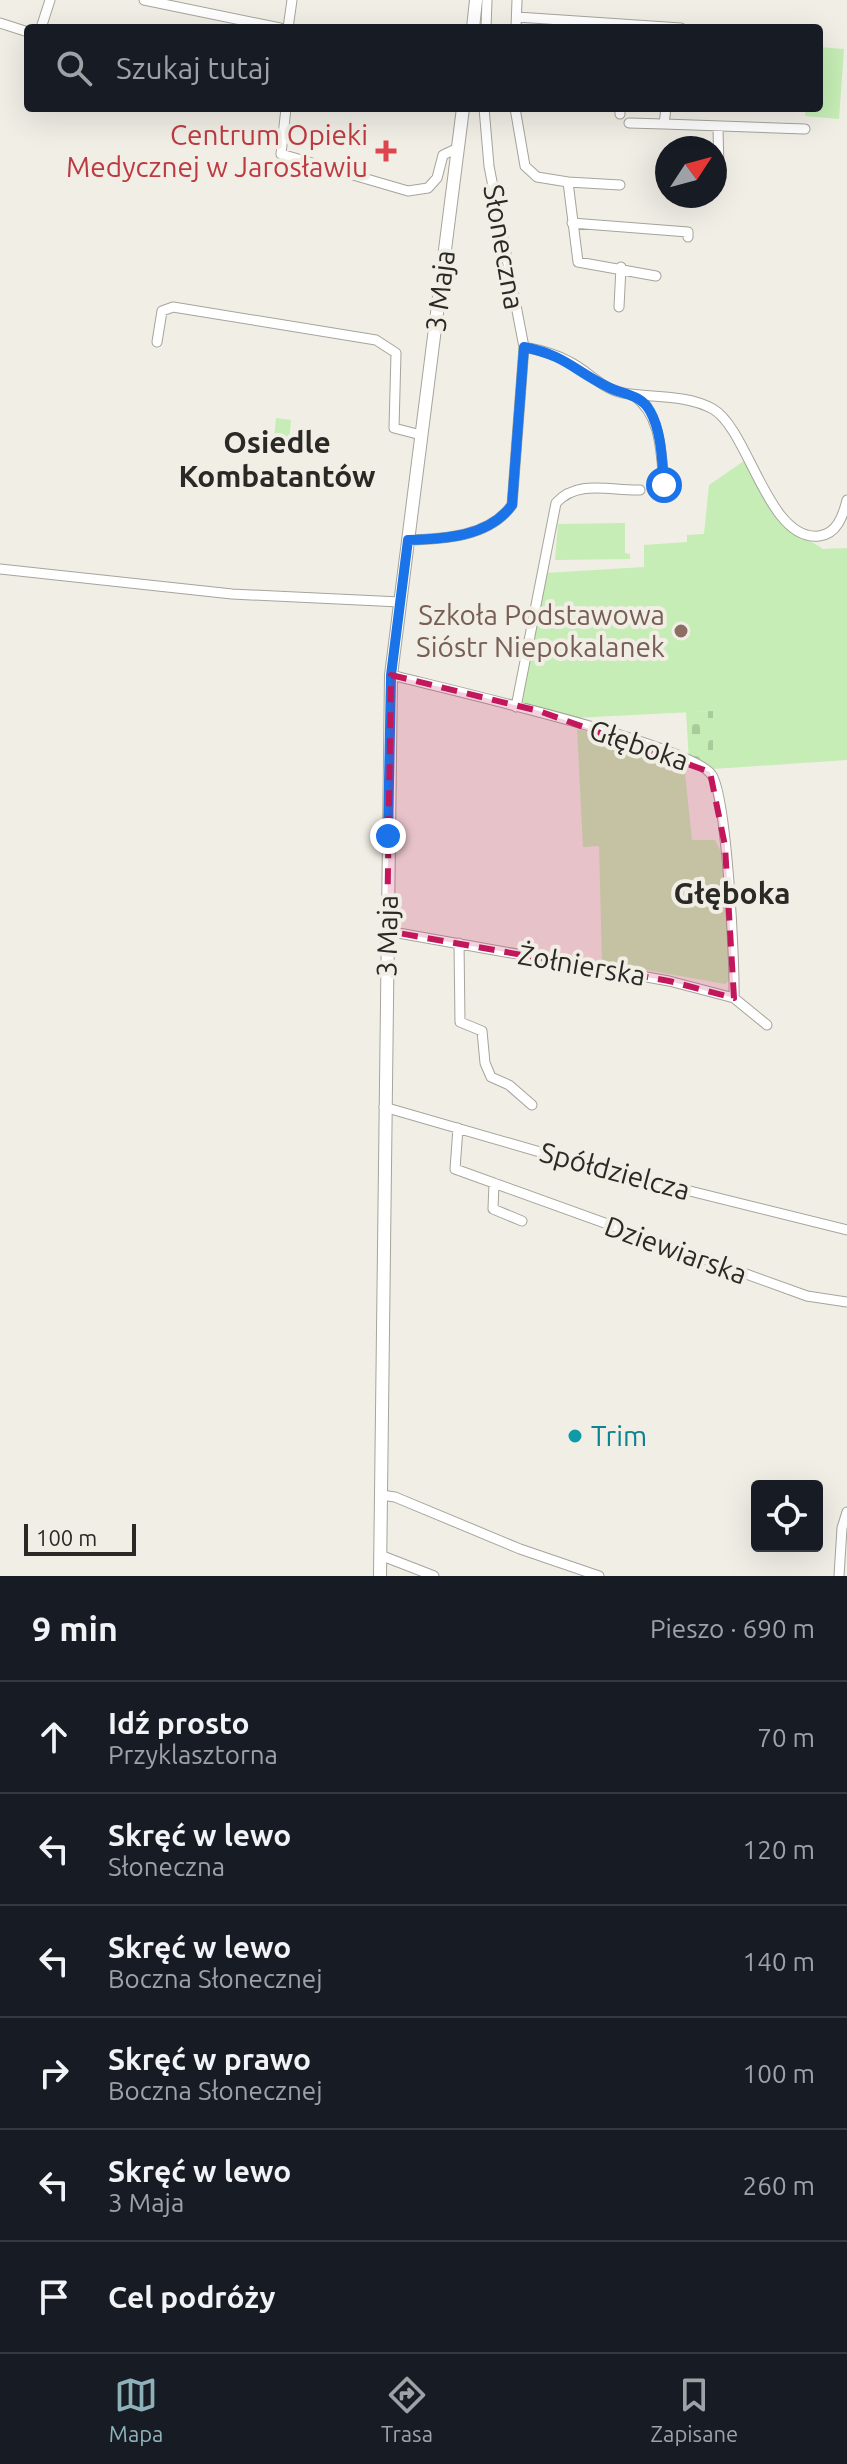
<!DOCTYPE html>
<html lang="pl">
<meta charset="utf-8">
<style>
:root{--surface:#171b24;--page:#20242c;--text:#f1f3f6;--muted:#9ea1a6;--line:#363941;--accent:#8eb1b9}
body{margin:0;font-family:Ubuntu,sans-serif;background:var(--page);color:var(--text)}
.controls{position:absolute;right:24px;bottom:24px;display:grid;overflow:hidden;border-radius:8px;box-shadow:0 8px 32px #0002}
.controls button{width:72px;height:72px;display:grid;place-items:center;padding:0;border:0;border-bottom:2px solid var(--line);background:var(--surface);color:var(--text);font:40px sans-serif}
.compass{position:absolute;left:655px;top:136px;width:72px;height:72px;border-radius:50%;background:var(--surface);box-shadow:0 8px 32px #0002;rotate:54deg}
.scale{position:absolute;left:24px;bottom:20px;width:112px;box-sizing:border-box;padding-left:8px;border:4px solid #2a2926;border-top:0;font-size:22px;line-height:28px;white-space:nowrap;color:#2a2926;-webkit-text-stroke:6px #f0eee5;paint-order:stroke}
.stop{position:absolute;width:24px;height:24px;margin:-18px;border:6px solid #1a73e8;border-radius:50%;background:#fff}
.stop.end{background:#1a73e8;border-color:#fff;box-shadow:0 2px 8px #0008}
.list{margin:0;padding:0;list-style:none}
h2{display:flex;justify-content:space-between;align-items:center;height:104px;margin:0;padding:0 32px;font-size:34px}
h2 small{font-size:26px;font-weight:400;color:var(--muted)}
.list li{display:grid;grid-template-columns:52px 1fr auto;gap:24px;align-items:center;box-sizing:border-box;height:112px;padding:0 32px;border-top:2px solid var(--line)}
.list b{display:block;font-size:30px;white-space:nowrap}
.list p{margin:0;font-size:26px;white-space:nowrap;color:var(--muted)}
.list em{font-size:26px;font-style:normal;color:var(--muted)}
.icon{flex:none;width:44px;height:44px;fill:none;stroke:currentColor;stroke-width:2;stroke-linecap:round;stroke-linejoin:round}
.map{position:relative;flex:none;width:847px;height:1576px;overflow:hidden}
.search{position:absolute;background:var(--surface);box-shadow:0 8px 32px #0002;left:24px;right:24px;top:24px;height:88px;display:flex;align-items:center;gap:20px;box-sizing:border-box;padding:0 28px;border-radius:8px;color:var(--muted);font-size:30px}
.sheet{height:776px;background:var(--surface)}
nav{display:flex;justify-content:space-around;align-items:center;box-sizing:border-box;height:112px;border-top:2px solid var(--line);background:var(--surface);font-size:22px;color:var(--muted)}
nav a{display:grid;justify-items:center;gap:4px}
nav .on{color:var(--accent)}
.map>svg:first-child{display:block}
.green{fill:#c5edb5}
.cemetery{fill:url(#cemetery-stones)}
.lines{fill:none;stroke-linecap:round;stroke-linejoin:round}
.street-casing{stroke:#a6a49b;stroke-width:11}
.secondary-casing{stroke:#a6a49b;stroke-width:14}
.street{stroke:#fff;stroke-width:9}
.secondary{stroke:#fff;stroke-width:12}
.route{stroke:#1a73e8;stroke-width:10}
.marked{fill:#c2185b;fill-opacity:0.2;stroke:#c2185b;stroke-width:6;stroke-dasharray:16 10;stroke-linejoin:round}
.health-dot{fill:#e0444e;stroke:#f0eee5;stroke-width:3}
.education-dot{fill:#8d6e63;stroke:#f0eee5;stroke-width:3}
.culture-dot{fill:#0f9aa8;stroke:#f0eee5;stroke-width:3}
.labels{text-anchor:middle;stroke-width:8;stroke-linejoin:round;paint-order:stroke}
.health-label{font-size:28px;fill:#be3a42;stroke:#f0eee5;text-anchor:end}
.street-label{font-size:28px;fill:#2a2926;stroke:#f0eee5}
.education-label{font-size:28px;fill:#785e54;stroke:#f0eee5;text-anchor:end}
.culture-label{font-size:28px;fill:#0d838f;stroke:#f0eee5;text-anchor:start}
.neighbourhood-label{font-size:30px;font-weight:bold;fill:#2a2926;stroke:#f0eee5}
</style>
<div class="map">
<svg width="847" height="1576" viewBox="0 0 847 1576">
<defs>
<pattern id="cemetery-stones" width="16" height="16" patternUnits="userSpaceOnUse" patternTransform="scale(2)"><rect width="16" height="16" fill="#c5edb5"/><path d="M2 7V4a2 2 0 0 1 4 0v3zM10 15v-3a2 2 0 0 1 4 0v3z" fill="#a9cb9c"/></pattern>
</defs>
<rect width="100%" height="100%" fill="#f0eee5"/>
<path class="green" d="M819,47L844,49L839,119L805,116L806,108H819Z
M276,418L291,420L288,453L273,451Z
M744,461L790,528L823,549L847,548V760L713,769L712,711L574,718L520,704L545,573L644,567V545L687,542V535L704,534L709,485Z
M625,523V553L630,554V559L555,560L558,524Z
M577,729L627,741L684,763L692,840H715L721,852L731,978L725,984L602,962L599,846L583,847Z"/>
<path class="cemetery" d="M713,711V769L689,760L686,712Z"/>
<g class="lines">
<defs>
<path id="street" d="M144,0L280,28
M517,17L681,28
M0,23L28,32
M41,28L50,0
M288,28L292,0
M486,28L487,0
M516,28L517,0
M286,108L281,154L408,191L428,188L437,178L443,155L458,148
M484,108L489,166L524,347C540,350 556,354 570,362C588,371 602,389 623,393C652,398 686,394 713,409C749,430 768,542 819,536C837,534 843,516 847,500
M515,108L525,166L537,177L568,182L578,262L656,276
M620,108V114
M666,108L664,124L805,129
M629,123L664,124
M718,128L719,169
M568,182L620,185
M572,223L688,232V237
M619,307L621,267
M157,342L162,311L173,307L376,340L396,353L394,428L421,435
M633,395C662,415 661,453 664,485
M408,540C444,539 489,537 512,505L524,347
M0,569L232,594L400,602
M391,675C442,688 688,744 711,774C727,793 735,966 734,998
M516,707L556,503C577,479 611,491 640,490
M387,931L669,981L734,998L767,1025
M459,943L460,1022L482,1031L485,1063L491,1077L509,1085L532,1105
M384,1107L585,1165L847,1230
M458,1128L455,1169L807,1296L847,1302
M494,1183L493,1209L522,1221
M381,1495L395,1497L520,1549L599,1576
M380,1555L434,1576
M839,1576L842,1528L847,1512"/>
<path id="secondary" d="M473,28L476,0
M380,1576L391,675L463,108"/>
</defs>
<use href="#street" class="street-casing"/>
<use href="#secondary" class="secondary-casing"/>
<use href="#street" class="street"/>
<use href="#secondary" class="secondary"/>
</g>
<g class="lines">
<path class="route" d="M388,836L391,675L408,540C444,539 489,537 512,505L524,347C567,356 573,370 608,387C623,395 641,394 650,411C662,432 662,462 664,485"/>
</g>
<path class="marked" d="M391,675L539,711L710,772L725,846L734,998L669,981L387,931Z"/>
<path class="health-dot" d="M382 139h8v8h8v8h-8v8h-8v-8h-8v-8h8z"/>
<circle class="education-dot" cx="681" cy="631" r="8"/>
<circle class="culture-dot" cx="575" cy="1436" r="8"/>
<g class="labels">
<g class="health-label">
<text x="368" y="145">Centrum Opieki<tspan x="368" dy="32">Medycznej w Jarosławiu</tspan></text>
</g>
<g class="street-label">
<text transform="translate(504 247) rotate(80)" y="10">Słoneczna</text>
<text transform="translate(440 291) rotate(-83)" y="10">3 Maja</text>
<text transform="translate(639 745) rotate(19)" y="10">Głęboka</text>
<text transform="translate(387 936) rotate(-89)" y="10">3 Maja</text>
<text transform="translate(582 965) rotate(10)" y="10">Żołnierska</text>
<text transform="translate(615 1171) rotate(15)" y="10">Spółdzielcza</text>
<text transform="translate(676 1250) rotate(20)" y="10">Dziewiarska</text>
</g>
<g class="education-label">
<text x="665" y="625">Szkoła Podstawowa<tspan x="665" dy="32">Sióstr Niepokalanek</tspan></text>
</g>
<g class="culture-label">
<text x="591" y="1446">Trim</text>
</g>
<g class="neighbourhood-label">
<text x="277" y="453">Osiedle<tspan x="277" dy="34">Kombatantów</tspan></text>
<text x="732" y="904">Głęboka</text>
</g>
</g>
</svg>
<div class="controls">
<button><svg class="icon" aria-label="locate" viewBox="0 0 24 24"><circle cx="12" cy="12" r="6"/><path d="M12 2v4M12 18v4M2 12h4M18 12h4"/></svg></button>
</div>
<svg class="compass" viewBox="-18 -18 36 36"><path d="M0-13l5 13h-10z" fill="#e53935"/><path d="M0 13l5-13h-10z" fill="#9ea1a6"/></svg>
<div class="scale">100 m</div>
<div class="stop" style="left:664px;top:485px"></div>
<div class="stop end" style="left:388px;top:836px"></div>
<div class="search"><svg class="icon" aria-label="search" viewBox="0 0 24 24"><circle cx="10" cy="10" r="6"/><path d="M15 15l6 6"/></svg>Szukaj tutaj</div>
</div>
<section class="sheet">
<h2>9 min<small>Pieszo · 690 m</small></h2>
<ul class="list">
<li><svg class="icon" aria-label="ahead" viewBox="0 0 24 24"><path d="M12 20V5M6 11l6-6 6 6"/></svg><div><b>Idź prosto</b><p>Przyklasztorna</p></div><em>70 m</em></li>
<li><svg class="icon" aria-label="left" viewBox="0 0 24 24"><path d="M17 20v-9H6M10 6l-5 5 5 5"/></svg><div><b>Skręć w lewo</b><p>Słoneczna</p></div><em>120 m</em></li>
<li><svg class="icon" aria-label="left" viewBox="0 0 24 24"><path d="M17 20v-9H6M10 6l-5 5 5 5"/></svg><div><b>Skręć w lewo</b><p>Boczna Słonecznej</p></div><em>140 m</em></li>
<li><svg class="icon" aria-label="right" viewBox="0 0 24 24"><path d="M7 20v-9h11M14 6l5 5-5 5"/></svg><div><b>Skręć w prawo</b><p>Boczna Słonecznej</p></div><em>100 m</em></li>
<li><svg class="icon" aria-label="left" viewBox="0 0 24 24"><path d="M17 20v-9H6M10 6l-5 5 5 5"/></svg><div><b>Skręć w lewo</b><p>3 Maja</p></div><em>260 m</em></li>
<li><svg class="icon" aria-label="arrive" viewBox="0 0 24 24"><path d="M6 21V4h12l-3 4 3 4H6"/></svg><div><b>Cel podróży</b></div></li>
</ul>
</section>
<nav>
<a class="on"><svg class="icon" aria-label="map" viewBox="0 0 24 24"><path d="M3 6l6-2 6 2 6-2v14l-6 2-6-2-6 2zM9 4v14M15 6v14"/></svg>Mapa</a>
<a><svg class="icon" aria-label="directions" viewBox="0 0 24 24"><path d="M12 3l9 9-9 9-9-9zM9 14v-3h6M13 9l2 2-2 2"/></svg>Trasa</a>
<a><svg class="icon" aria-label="saved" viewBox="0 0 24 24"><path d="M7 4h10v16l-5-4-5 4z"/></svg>Zapisane</a>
</nav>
